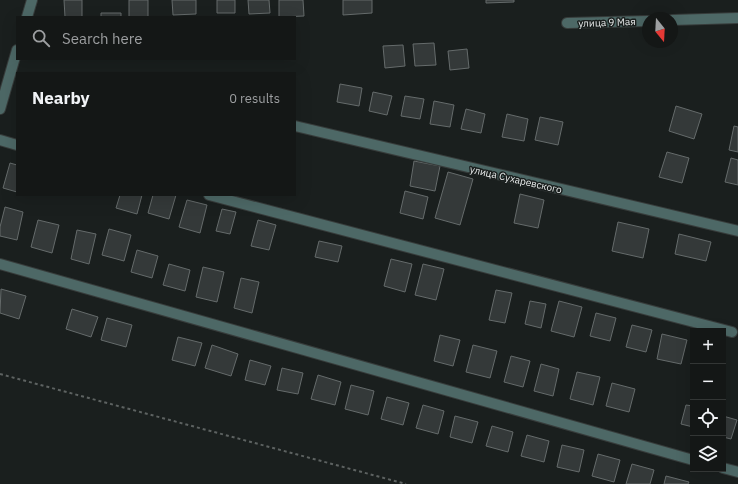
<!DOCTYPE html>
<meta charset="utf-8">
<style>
:root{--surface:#141716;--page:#212423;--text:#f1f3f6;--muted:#9d9fa1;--line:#333635}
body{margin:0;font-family:"IBM Plex Sans",sans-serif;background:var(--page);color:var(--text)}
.controls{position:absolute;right:12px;bottom:12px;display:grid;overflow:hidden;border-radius:0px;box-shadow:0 4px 16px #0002}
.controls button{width:36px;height:36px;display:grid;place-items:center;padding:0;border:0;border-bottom:1px solid var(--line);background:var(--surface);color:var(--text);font:20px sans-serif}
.compass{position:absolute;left:642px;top:12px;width:36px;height:36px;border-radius:50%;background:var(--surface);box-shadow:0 4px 16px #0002;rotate:162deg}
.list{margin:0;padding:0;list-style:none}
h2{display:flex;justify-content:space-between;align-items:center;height:52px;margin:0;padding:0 16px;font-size:17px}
h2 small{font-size:13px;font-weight:400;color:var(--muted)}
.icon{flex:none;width:22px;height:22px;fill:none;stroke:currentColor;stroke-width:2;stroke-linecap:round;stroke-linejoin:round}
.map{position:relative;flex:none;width:738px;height:484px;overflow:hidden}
.search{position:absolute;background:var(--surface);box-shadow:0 4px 16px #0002;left:16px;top:16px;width:280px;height:44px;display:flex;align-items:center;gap:10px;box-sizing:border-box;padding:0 14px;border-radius:0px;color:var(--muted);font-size:15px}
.panel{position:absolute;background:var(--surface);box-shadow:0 4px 16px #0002;left:16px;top:72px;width:280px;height:124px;border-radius:0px}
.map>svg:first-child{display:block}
.building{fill:#343939;stroke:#656b6b}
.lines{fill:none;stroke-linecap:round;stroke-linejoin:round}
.minor-casing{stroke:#373c3b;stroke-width:12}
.path{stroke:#5d6261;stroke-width:2;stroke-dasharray:3 3;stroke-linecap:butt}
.minor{stroke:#4d6866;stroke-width:10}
.labels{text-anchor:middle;stroke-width:3;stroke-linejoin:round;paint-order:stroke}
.street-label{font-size:10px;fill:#eaeded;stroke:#1a1f1e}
</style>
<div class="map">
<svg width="738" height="484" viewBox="0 0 738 484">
<rect width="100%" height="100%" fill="#1a1f1e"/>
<path class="building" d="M64,0H82V17H65Z
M129,0H148V17H129Z
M172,0H196V14L173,15Z
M217,0H235V13H217Z
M248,0H269L270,13L249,14Z
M279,0H303L304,16L279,17Z
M343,0H372V13L343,15Z
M486,0H514V2L486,3Z
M101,13H121V17H101Z
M434,43L436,65L415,66L413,44Z
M403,45L405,66L385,68L383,46Z
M467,49L469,68L450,70L448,51Z
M340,84L362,88L359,106L337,102Z
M373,92L392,96L387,115L369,111Z
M405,96L424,99L420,119L401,116Z
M434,101L454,105L450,127L430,124Z
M676,106L702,114L694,139L669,131Z
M466,109L485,114L481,133L461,129Z
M507,114L528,119L524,141L502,137Z
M540,117L563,122L558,145L535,140Z
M734,126L738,127V152L729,150Z
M667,152L689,158L682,183L659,177Z
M731,158L738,160V185L725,182Z
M414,161L440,166L435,191L410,186Z
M10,163L17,165V192L3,188Z
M448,172L473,179L460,225L435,218Z
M405,191L428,197L423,219L400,213Z
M520,194L544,200L538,228L514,223Z
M120,195H142L137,214L116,208Z
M153,195H176L169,219L148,213Z
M187,200L207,205L200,233L179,227Z
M5,207L23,212L17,240L0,236V227Z
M222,209L236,212L230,234L216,231Z
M38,220L59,225L52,253L31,247Z
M258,220L276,225L269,250L251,246Z
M618,222L649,229L643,258L612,251Z
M109,229L131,235L124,261L102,255Z
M77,230L96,234L89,264L71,259Z
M679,234L711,242L706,261L675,254Z
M319,241L342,246L338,262L315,257Z
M137,250L158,256L152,278L131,272Z
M391,259L412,264L405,292L384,286Z
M169,264L190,270L185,291L163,285Z
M423,264L444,269L436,300L415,295Z
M203,267L224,272L217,302L196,297Z
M241,278L259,282L252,313L234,308Z
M1,289L26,296L19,319L0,313Z
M496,290L512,293L505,323L489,320Z
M530,301L546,304L541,328L525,324Z
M559,301L582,307L574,337L551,331Z
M72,309L98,317L91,337L66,329Z
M596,313L616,318L610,341L590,336Z
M107,318L132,325L126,347L101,340Z
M632,325L652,330L646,352L626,347Z
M662,334L687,340L681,364L657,359Z
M440,335L460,340L453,366L434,361Z
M178,337L202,343L195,366L172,360Z
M212,345L238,354L231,376L205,368Z
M473,345L497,351L490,378L466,372Z
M511,356L530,361L523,387L504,382Z
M250,360L271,366L265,385L245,380Z
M541,364L559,369L553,396L534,391Z
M282,368L303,373L298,394L277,390Z
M577,372L600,377L593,405L570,399Z
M318,375L341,382L335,405L311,399Z
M612,383L635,389L629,412L606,406Z
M351,385L374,391L368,415L345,409Z
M387,397L409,403L403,425L381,419Z
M423,405L444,411L438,434L416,428Z
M686,405L693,406V427L681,424Z
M455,416L478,422L472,443L450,437Z
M723,416L737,420L731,439L723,437Z
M492,426L513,432L508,452L486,446Z
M527,435L549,441L544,462L521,456Z
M562,445L584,450L579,472L557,467Z
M598,454L620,460L614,482L592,476Z
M632,464L654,470L650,484H626Z
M666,476L689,482L688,484H664Z"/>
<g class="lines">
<defs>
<path id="minor" d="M27,17L32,0
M672,20L738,18
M567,23L648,21
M0,109L17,50
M295,126L738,231
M0,140L17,145
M209,195L732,332
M0,264L693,460
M723,468L738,472"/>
</defs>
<use href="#minor" class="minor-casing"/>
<path class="path" d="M0,374L406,484"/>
<use href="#minor" class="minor"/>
</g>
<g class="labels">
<g class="street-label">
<text transform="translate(607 22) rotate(-2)" y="4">улица 9 Мая</text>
<text transform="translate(516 179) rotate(13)" y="4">улица Сухаревского</text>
</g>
</g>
</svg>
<div class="controls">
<button>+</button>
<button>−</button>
<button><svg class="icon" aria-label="locate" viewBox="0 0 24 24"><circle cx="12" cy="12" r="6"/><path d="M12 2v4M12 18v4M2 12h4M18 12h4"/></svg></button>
<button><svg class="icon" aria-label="layers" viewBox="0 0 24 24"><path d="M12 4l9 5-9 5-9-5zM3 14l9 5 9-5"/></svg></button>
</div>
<svg class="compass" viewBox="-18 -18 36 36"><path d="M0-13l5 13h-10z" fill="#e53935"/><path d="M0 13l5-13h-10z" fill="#9d9fa1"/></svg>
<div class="search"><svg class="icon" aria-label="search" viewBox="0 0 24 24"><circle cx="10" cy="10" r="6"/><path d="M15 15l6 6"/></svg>Search here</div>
<section class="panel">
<h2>Nearby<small>0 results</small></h2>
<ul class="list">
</ul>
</section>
</div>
